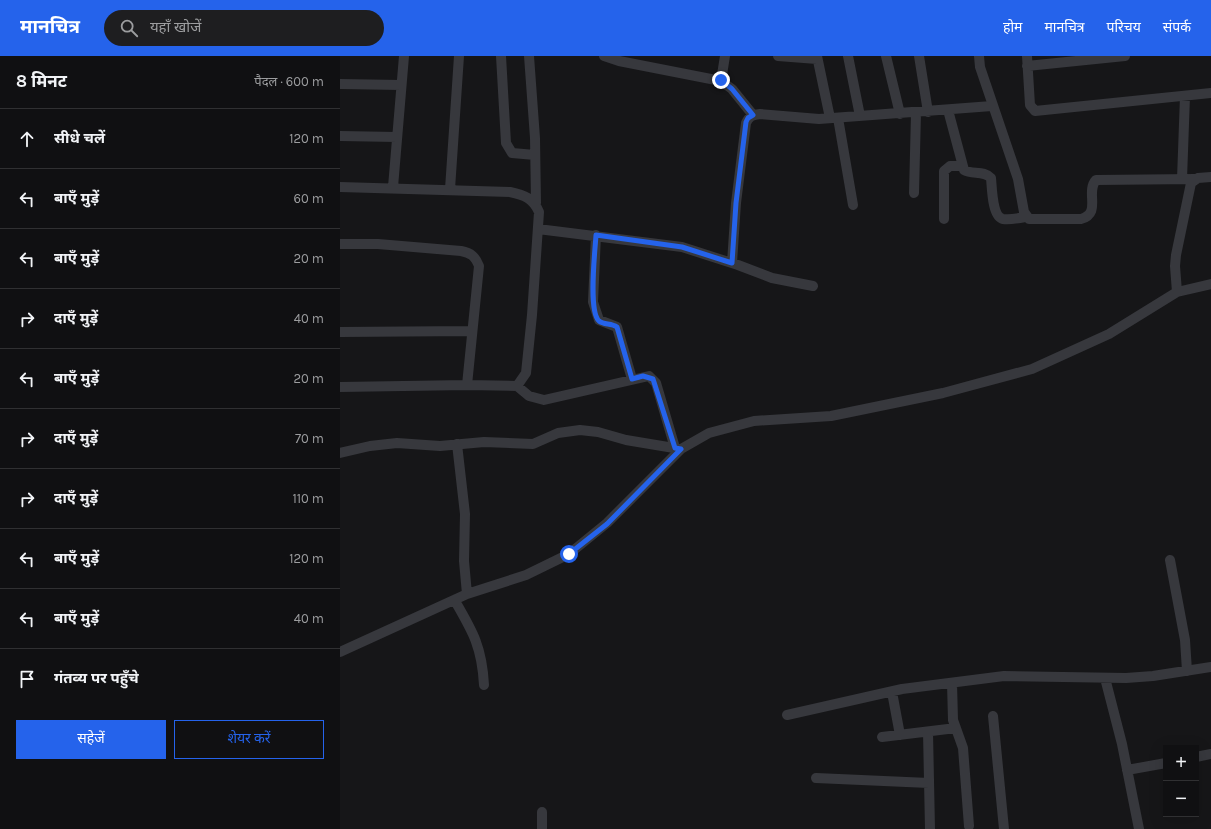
<!DOCTYPE html>
<html lang="hi">
<meta charset="utf-8">
<style>
:root{--surface:#101012;--page:#1e1e20;--text:#f1f3f6;--muted:#9c9d9f;--line:#303032;--accent:#2563eb}
body{margin:0;font-family:Karla,"Noto Sans Devanagari",sans-serif;background:var(--page);color:var(--text)}
.controls{position:absolute;right:12px;bottom:12px;display:grid;overflow:hidden;border-radius:0px;box-shadow:0 4px 16px #0002}
.controls button{width:36px;height:36px;display:grid;place-items:center;padding:0;border:0;border-bottom:1px solid var(--line);background:var(--surface);color:var(--text);font:20px sans-serif}
.stop{position:absolute;width:12px;height:12px;margin:-9px;border:3px solid #2563eb;border-radius:50%;background:#fff}
.stop.end{background:#2563eb;border-color:#fff;box-shadow:0 1px 4px #0008}
.list{margin:0;padding:0;list-style:none}
h2{display:flex;justify-content:space-between;align-items:center;height:52px;margin:0;padding:0 16px;font-size:17px}
h2 small{font-size:13px;font-weight:400;color:var(--muted)}
.list li{display:grid;grid-template-columns:26px 1fr auto;gap:12px;align-items:center;box-sizing:border-box;height:60px;padding:0 16px;border-top:1px solid var(--line)}
.list b{display:block;font-size:15px;white-space:nowrap}
.list em{font-size:13px;font-style:normal;color:var(--muted)}
.actions{display:flex;gap:8px;padding:12px 16px}
.actions a{flex:1;padding:9px 0;border:1px solid var(--accent);border-radius:0px;text-align:center;font-size:14px;color:var(--accent)}
.actions .main{background:var(--accent);color:#fff}
.icon{flex:none;width:22px;height:22px;fill:none;stroke:currentColor;stroke-width:2;stroke-linecap:round;stroke-linejoin:round}
.map{position:relative;flex:none;width:871px;height:773px;overflow:hidden}
header{display:flex;align-items:center;gap:24px;box-sizing:border-box;height:56px;padding:0 20px;background:var(--accent);color:#fff}
header strong{font-size:19px}
nav{display:flex;gap:22px;margin-inline-start:auto;font-size:14px}
.search{width:280px;height:36px;background:var(--page);display:flex;align-items:center;gap:10px;box-sizing:border-box;padding:0 14px;border-radius:22px;color:var(--muted);font-size:15px}
main{display:flex}
aside{flex:1;background:var(--surface)}
.map>svg:first-child{display:block}
.lines{fill:none;stroke-linecap:round;stroke-linejoin:round}
.minor{stroke:#37383d;stroke-width:10}
.route{stroke:#2563eb;stroke-width:5}
</style>
<header>
<strong>मानचित्र</strong>
<div class="search"><svg class="icon" aria-label="search" viewBox="0 0 24 24"><circle cx="10" cy="10" r="6"/><path d="M15 15l6 6"/></svg>यहाँ खोजें</div>
<nav><a>होम</a><a>मानचित्र</a><a>परिचय</a><a>संपर्क</a></nav>
</header>
<main>
<aside>
<h2>8 मिनट<small>पैदल · 600 m</small></h2>
<ul class="list">
<li><svg class="icon" aria-label="ahead" viewBox="0 0 24 24"><path d="M12 20V5M6 11l6-6 6 6"/></svg><div><b>सीधे चलें</b></div><em>120 m</em></li>
<li><svg class="icon" aria-label="left" viewBox="0 0 24 24"><path d="M17 20v-9H6M10 6l-5 5 5 5"/></svg><div><b>बाएँ मुड़ें</b></div><em>60 m</em></li>
<li><svg class="icon" aria-label="left" viewBox="0 0 24 24"><path d="M17 20v-9H6M10 6l-5 5 5 5"/></svg><div><b>बाएँ मुड़ें</b></div><em>20 m</em></li>
<li><svg class="icon" aria-label="right" viewBox="0 0 24 24"><path d="M7 20v-9h11M14 6l5 5-5 5"/></svg><div><b>दाएँ मुड़ें</b></div><em>40 m</em></li>
<li><svg class="icon" aria-label="left" viewBox="0 0 24 24"><path d="M17 20v-9H6M10 6l-5 5 5 5"/></svg><div><b>बाएँ मुड़ें</b></div><em>20 m</em></li>
<li><svg class="icon" aria-label="right" viewBox="0 0 24 24"><path d="M7 20v-9h11M14 6l5 5-5 5"/></svg><div><b>दाएँ मुड़ें</b></div><em>70 m</em></li>
<li><svg class="icon" aria-label="right" viewBox="0 0 24 24"><path d="M7 20v-9h11M14 6l5 5-5 5"/></svg><div><b>दाएँ मुड़ें</b></div><em>110 m</em></li>
<li><svg class="icon" aria-label="left" viewBox="0 0 24 24"><path d="M17 20v-9H6M10 6l-5 5 5 5"/></svg><div><b>बाएँ मुड़ें</b></div><em>120 m</em></li>
<li><svg class="icon" aria-label="left" viewBox="0 0 24 24"><path d="M17 20v-9H6M10 6l-5 5 5 5"/></svg><div><b>बाएँ मुड़ें</b></div><em>40 m</em></li>
<li><svg class="icon" aria-label="arrive" viewBox="0 0 24 24"><path d="M6 21V4h12l-3 4 3 4H6"/></svg><div><b>गंतव्य पर पहुँचे</b></div></li>
</ul>
<div class="actions"><a class="main">सहेजें</a><a>शेयर करें</a></div>
</aside>
<div class="map">
<svg width="871" height="773" viewBox="0 0 871 773">
<rect width="100%" height="100%" fill="#161618"/>
<g class="lines">
<path class="minor" d="M161,0L166,87L172,97L195,99
M189,0L195,82L196,147
M264,0L279,5L381,25L392,33L413,59
M438,0L477,3
M477,0L490,62
M508,0L520,60
M546,0L560,58
M579,0L588,56
M639,0L640,11L678,123L684,156L689,163H741C762,157 745,136 756,124L855,123
M687,0L690,49L695,55L871,37
M687,10L785,0
M381,25L385,0
M0,28L61,29
M608,54L624,114C632,119 644,114 651,122C652,131 652,161 663,163C671,164 679,162 686,161
M498,62L513,149
M0,80L57,81
M842,123L845,40
M0,131L170,136C184,139 193,142 199,156L192,259L186,317L177,330
M53,131L64,0
M110,133L119,0
M574,137L576,57
M604,163V115L610,110H622
M198,173L342,191L398,209L432,222L473,230
M256,179L253,246L259,264L277,271L292,323
M0,188H38L121,195C131,197 135,200 139,210L127,329
M392,207L396,147L406,67C409,60 413,59 420,58L479,63L652,50
M837,236L835,210L836,199L851,127L858,122L871,121
M0,276L132,275
M0,331L127,329L177,330L189,340L204,344L309,320L316,327L335,392
M117,388L125,458L124,505L127,538
M0,397L30,390L57,387L100,390L144,386L193,388L218,377L240,374L258,376L286,384L340,393
M830,504L845,584L847,615
M115,545C133,576 142,591 144,629
M0,596L127,538L186,519L229,498L267,467L341,393L369,377L414,365L491,360L603,337L692,313L769,278L837,236L871,228
M765,622L782,688L799,773
M612,627L613,664L623,692L629,770
M552,636L560,679
M447,659L562,633L664,620L786,622L813,620L871,611
M653,660L664,773
M588,676L590,773
M542,681L616,672
M856,701L871,698
M787,714L826,707
M476,722L589,727
M202,773V756"/>
</g>
<g class="lines">
<path class="route" d="M229,498L267,468L341,393L335,392L313,323L303,320L292,323L277,271C271,267 264,269 259,265C248,255 255,196 256,179L342,191L392,207L396,147L406,66L408,62L413,59L392,33L381,24"/>
</g>
</svg>
<div class="controls">
<button>+</button>
<button>−</button>
</div>
<div class="stop" style="left:229px;top:498px"></div>
<div class="stop end" style="left:381px;top:24px"></div>
</div>
</main>
